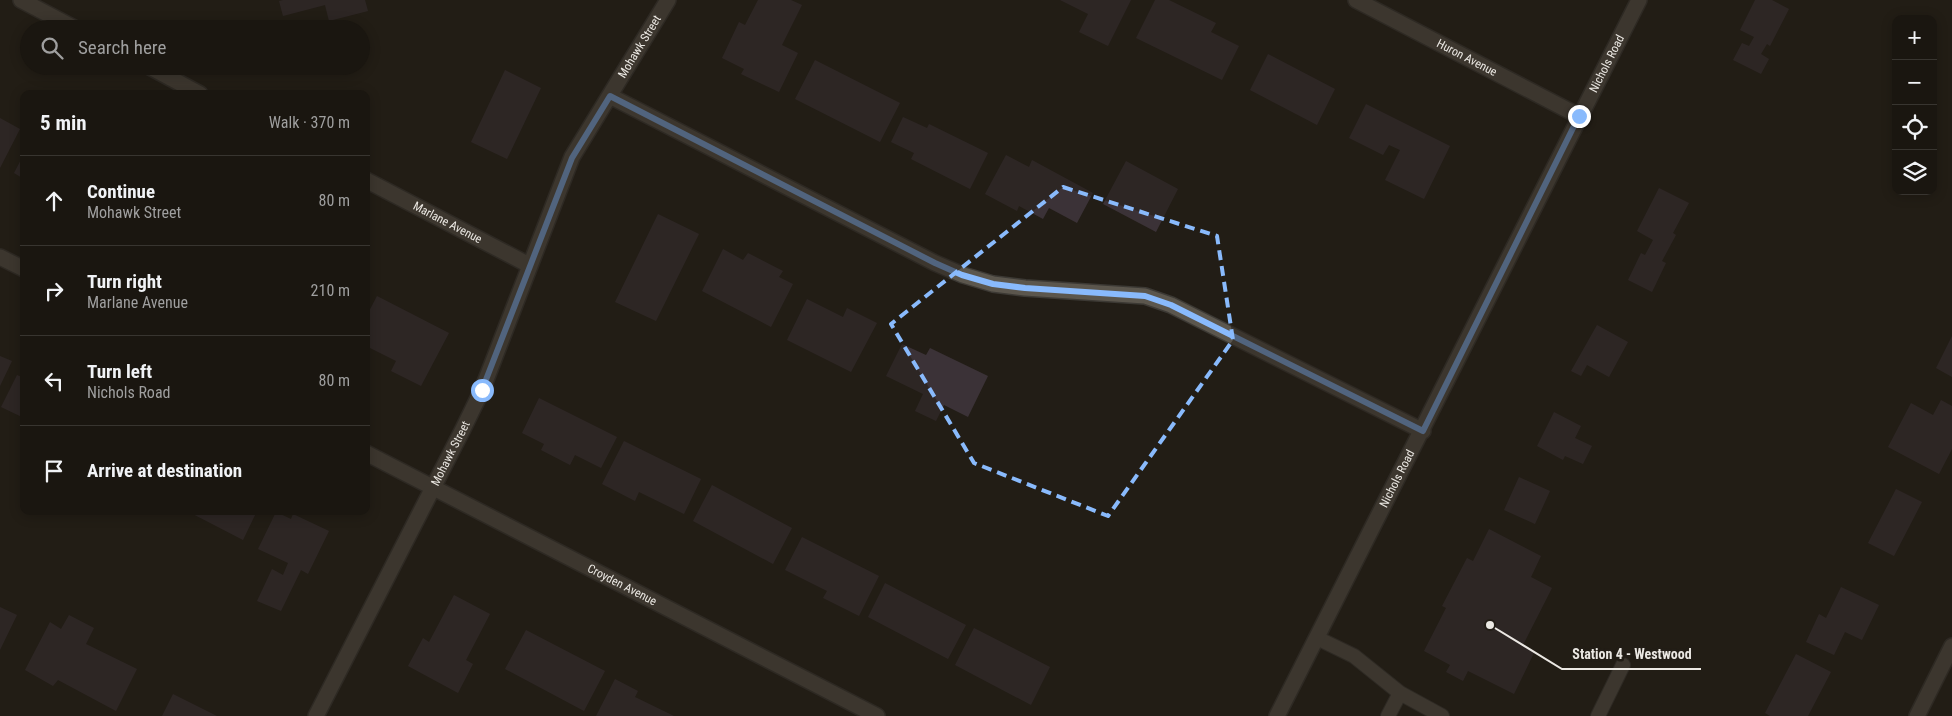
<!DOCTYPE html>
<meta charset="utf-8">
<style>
:root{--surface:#1a1610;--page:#231f19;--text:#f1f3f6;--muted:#9f9f9f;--line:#383530}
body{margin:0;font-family:"Roboto Condensed",sans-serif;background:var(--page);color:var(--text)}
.controls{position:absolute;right:15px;top:15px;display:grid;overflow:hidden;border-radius:10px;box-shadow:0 2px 12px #0003}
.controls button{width:45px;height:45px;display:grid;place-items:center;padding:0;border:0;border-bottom:1px solid var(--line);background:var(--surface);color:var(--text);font:25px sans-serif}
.stop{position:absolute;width:15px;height:15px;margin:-11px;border:4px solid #89bafc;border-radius:50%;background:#fff}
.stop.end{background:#89bafc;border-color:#fff;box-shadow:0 1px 5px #0008}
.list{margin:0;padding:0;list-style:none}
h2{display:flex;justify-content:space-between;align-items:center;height:65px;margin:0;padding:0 20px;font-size:21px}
h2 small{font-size:16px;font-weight:400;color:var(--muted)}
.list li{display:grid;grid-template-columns:32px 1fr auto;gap:15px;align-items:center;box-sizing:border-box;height:90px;padding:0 20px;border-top:1px solid var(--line)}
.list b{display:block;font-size:19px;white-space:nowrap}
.list p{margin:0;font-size:16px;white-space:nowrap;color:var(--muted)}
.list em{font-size:16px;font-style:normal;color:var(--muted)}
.icon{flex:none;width:28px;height:28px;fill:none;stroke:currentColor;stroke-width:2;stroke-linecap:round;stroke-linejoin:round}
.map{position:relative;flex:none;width:1952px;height:716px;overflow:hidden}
.search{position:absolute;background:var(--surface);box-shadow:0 2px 12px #0003;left:20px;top:20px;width:350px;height:55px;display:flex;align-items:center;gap:12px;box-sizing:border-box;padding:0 18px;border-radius:28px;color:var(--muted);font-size:19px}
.panel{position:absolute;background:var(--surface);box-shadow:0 2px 12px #0003;left:20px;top:90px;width:350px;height:425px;border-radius:10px}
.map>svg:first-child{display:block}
.building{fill:#3b3237}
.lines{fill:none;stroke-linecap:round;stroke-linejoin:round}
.lane-casing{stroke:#3c3934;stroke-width:16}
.street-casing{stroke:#3c3934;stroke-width:18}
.secondary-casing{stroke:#3c3934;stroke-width:18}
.lane{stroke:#5b564d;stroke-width:14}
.street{stroke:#5b564d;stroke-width:15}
.secondary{stroke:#5b564d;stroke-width:15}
.route{stroke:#89bafc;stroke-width:6}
.marked{fill:none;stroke:#89bafc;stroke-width:4;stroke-dasharray:10 6;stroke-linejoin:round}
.labels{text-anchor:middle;stroke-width:5;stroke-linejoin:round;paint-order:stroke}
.street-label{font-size:12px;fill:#ebe8e3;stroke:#221d16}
.leader{fill:none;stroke:#ebe8e3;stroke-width:2}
.callout-dot{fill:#ebe8e3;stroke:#221d16;stroke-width:2}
.callout-label{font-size:14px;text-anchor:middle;font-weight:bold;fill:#ebe8e3;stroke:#221d16;stroke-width:5;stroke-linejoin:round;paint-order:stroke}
</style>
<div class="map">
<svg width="1952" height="716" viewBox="0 0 1952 716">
<rect width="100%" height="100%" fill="#221d16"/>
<path class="building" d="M283,0H365L368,11L329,21L325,5L283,16L279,1Z
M758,0H791L802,5L782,45L798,53L779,92L741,74L744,69L722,58L739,22L745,25Z
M1060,0H1131L1108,46L1079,32L1088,14Z
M1155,0H1169L1216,23L1211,32L1239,46L1222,80L1136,38Z
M1755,0H1772L1789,9L1770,46L1767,44L1761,54L1769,59L1761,74L1733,60L1742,43L1749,46L1754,37L1740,30Z
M1268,54L1335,89L1317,125L1250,90Z
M815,60L900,103L880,142L795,99Z
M505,70L541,88L507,159L471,142Z
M1366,104L1450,146L1424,199L1385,180L1400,150L1389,145L1383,155L1349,138Z
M903,117L927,128L929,124L988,153L970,189L911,159L914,153L891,142Z
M0,118L20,129L0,168Z
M24,154V179L14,173Z
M1006,155L1029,167L1032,160L1093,193L1077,223L1049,208L1043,219L1019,206L1017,211L985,194Z
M1126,161L1178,189L1156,232L1103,204Z
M1659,188L1689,203L1673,233L1676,235L1662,261L1666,263L1652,292L1628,280L1641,253L1645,255L1653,240L1637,231Z
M658,214L699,234L656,321L615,302Z
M723,249L743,260L748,253L783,271L779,277L793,284L771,327L702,291Z
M377,296L449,333L421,386L391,371L396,361L366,346V317Z
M807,299L843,317L847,308L877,323L851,372L787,340Z
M1597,325L1628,342L1609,377L1587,365L1581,376L1571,371Z
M1952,336V377L1936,368Z
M902,344L926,355L930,348L988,376L968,417L944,405L936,421L915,411L923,394L886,376Z
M0,356L12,361L0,386Z
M17,375L24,378V418L1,407Z
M539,398L617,437L601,468L575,455L570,465L541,450L544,444L522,433Z
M1941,400L1952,406V449L1939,474L1888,447L1911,403L1933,415Z
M1554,412L1581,426L1575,438L1592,446L1583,464L1565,456L1563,460L1537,446Z
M624,441L701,479L684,514L639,492L635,501L602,484Z
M1519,477L1550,491L1535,524L1504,510Z
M712,485L792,528L773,564L693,521Z
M1896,489L1922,502L1894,556L1868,543Z
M187,511H257L243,540Z
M276,512L291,519L293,514L329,531L308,574L301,570L281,611L257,601L272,569L283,575L288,563L258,549Z
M1489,529L1541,556L1531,577L1552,588L1523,645L1535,651L1514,694L1468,671L1463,681L1446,672L1450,665L1424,651L1446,608L1442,606L1467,558L1473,561Z
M802,537L879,576L859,616L823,598L827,591L785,570Z
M885,583L966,625L948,659L868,617Z
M1841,587L1879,605L1862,640L1845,632L1834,655L1806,642L1819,614L1826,618Z
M454,595L490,614L466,660L473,664L458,693L408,666L423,638L429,642Z
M0,607L17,615L0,650Z
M69,615L94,628L86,644L137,669L116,711L58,680L53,686L25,670L50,622L61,629Z
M974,628L1050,667L1031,705L955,665Z
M526,630L605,671L584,711L505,669Z
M1796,654L1831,672L1808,716H1770L1765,713Z
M615,679L638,691L635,697L674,716H596Z
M173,694L217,716H162Z"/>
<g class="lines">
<defs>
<path id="lane" d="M1317,638L1354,656L1400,693L1388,716
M1400,693L1442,716
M1598,716L1623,665"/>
<g id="street">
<path d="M21,0L76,29"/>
<path id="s1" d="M1356,0L1579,116"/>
<path d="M148,66L200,94"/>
<path d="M610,96L935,263L963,275L993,284L1025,288L1145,296L1171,305L1423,431"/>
<path id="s2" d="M366,180L529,265"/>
<path d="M0,257L24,269"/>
<path id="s3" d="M366,453L877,716"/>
<path id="s4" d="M316,716L463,429L482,390L572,157L668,0"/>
<path d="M1917,716L1952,646"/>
</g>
<g id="secondary">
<path id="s5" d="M1277,716L1639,0"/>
</g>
</defs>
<use href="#lane" class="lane-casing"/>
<use href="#street" class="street-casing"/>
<use href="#secondary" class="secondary-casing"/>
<use href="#lane" class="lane"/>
<use href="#street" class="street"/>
<use href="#secondary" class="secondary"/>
</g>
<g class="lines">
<path class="route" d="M482,390L572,158L610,96L935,263L962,275L993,284L1025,288L1145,296L1171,305L1423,431L1579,116"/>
</g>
<path d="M0 0H1952V716H0ZM1063,187L1217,236L1233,340L1108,516L974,463L891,324Z" fill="#221d16" fill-opacity=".55" fill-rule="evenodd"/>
<path class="marked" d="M1063,187L1217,236L1233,340L1108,516L974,463L891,324Z"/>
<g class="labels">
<g class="street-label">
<text dy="4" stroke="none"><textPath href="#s4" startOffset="745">Mohawk Street</textPath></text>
<text dy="4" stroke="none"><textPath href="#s1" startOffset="125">Huron Avenue</textPath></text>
<text dy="4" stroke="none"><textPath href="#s5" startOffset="731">Nichols Road</textPath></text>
<text dy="4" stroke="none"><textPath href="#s2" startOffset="92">Marlane Avenue</textPath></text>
<text dy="4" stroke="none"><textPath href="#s4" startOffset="295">Mohawk Street</textPath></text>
<text dy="4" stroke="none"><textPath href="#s5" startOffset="266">Nichols Road</textPath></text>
<text dy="4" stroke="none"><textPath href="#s3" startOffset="288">Croyden Avenue</textPath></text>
</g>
</g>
<path class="leader" d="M1490 625L1562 669H1701"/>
<circle class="callout-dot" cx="1490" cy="625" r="5"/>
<g class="callout-label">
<text x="1632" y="659">Station 4 - Westwood</text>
</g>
</svg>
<div class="controls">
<button>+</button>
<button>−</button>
<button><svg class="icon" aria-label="locate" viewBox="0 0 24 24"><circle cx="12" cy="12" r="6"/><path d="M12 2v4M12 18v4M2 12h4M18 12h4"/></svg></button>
<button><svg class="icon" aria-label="layers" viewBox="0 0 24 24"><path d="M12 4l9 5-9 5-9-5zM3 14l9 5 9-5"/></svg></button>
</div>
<div class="stop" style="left:482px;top:390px"></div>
<div class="stop end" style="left:1579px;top:116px"></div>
<div class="search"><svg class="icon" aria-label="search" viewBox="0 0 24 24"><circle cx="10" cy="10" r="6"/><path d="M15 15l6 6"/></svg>Search here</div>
<section class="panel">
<h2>5 min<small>Walk · 370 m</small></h2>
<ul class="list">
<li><svg class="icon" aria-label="ahead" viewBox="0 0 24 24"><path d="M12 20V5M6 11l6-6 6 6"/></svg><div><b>Continue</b><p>Mohawk Street</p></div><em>80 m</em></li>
<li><svg class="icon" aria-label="right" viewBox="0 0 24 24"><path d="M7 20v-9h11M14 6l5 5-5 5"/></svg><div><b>Turn right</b><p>Marlane Avenue</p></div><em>210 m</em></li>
<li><svg class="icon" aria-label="left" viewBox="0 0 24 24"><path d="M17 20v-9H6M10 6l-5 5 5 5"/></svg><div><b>Turn left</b><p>Nichols Road</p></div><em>80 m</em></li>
<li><svg class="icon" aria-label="arrive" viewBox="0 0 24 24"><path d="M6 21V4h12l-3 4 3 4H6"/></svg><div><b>Arrive at destination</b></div></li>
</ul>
</section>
</div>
